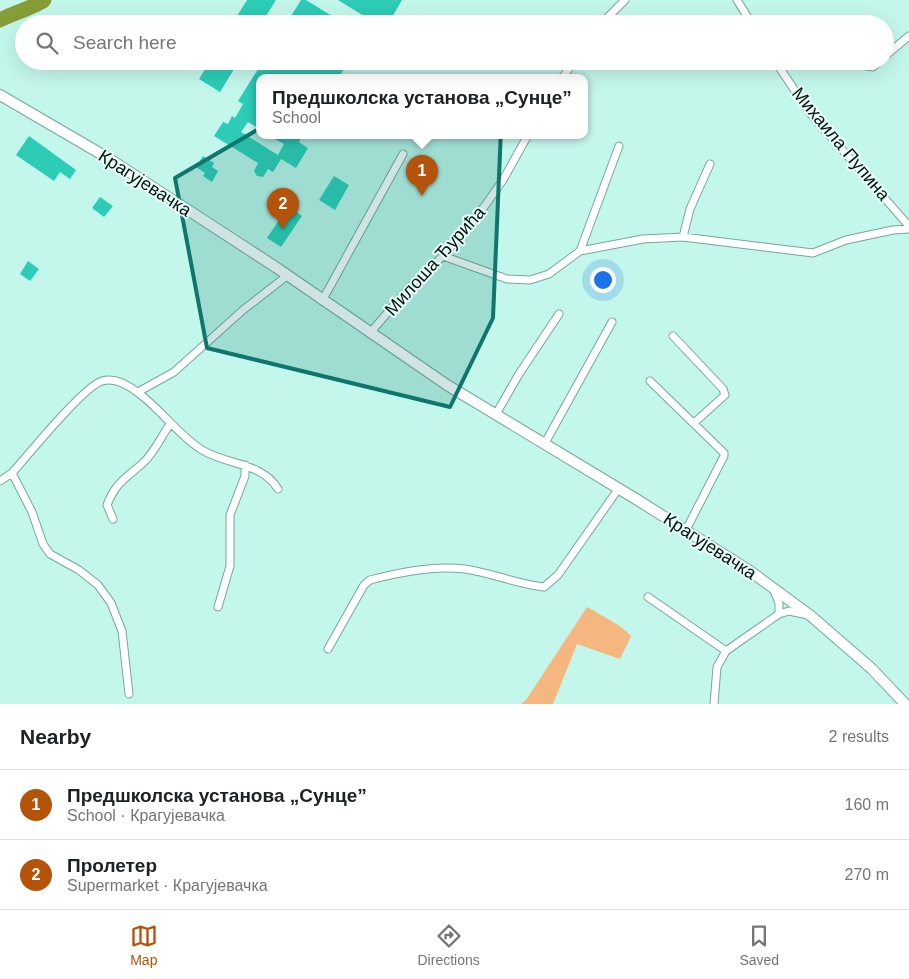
<!DOCTYPE html>
<meta charset="utf-8">
<style>
:root{--surface:#fff;--page:#f6f6f6;--text:#202124;--muted:#757577;--line:#e0e0e0;--accent:#b45309}
body{margin:0;font-family:Arial,sans-serif;background:var(--page);color:var(--text)}
.you{position:absolute;left:602px;top:279px;width:18px;height:18px;margin:-12px;border:4px solid #fff;border-radius:50%;background:#1a73e8;box-shadow:0 0 0 8px #1a73e833}
.badge{display:grid;place-items:center;width:32px;height:32px;border-radius:50%;background:var(--accent);color:#fff;font-size:16px;font-weight:700}
.pin{position:absolute;translate:-50% -41px;filter:drop-shadow(0 1px 2px #0008)}
.pin::after{content:'';position:absolute;top:26px;width:18px;height:15px;background:inherit;clip-path:polygon(0 0,100% 0,50% 100%)}
.popup{position:absolute;left:256px;top:74px;width:332px;height:65px;box-sizing:border-box;display:grid;place-content:center;border-radius:10px;background:var(--surface);filter:drop-shadow(0 1px 4px #0005);font-size:16px;white-space:nowrap;color:var(--muted)}
.popup b{font-size:19px;color:var(--text)}
.popup::after{content:'';position:absolute;left:50%;top:100%;margin-left:-10px;border:10px solid transparent;border-top-color:var(--surface)}
.list{margin:0;padding:0;list-style:none}
h2{display:flex;justify-content:space-between;align-items:center;height:65px;margin:0;padding:0 20px;font-size:21px}
h2 small{font-size:16px;font-weight:400;color:var(--muted)}
.list li{display:grid;grid-template-columns:32px 1fr auto;gap:15px;align-items:center;box-sizing:border-box;height:70px;padding:0 20px;border-top:1px solid var(--line)}
.list b{display:block;font-size:19px;white-space:nowrap}
.list p{margin:0;font-size:16px;white-space:nowrap;color:var(--muted)}
.list em{font-size:16px;font-style:normal;color:var(--muted)}
.icon{flex:none;width:28px;height:28px;fill:none;stroke:currentColor;stroke-width:2;stroke-linecap:round;stroke-linejoin:round}
.map{position:relative;flex:none;width:909px;height:704px;overflow:hidden}
.search{position:absolute;background:var(--surface);box-shadow:0 5px 20px #0002;left:15px;right:15px;top:15px;height:55px;display:flex;align-items:center;gap:12px;box-sizing:border-box;padding:0 18px;border-radius:28px;color:var(--muted);font-size:19px}
.sheet{height:205px;background:var(--surface)}
nav{display:flex;justify-content:space-around;align-items:center;box-sizing:border-box;height:70px;border-top:1px solid var(--line);background:var(--surface);font-size:14px;color:var(--muted)}
nav a{display:grid;justify-items:center;gap:2px}
nav .on{color:var(--accent)}
.map>svg:first-child{display:block}
.green{fill:#f6b67f}
.lines{fill:none;stroke-linecap:round;stroke-linejoin:round}
.river{stroke:#869d38;stroke-width:15}
.building{fill:#2dccb7}
.minor-casing{stroke:#76a69c;stroke-width:9}
.secondary-casing{stroke:#76a69c;stroke-width:12}
.minor{stroke:#fff;stroke-width:7}
.secondary{stroke:#fff;stroke-width:10}
.marked{fill:#0f766e;fill-opacity:0.2;stroke:#0f766e;stroke-width:4;stroke-linejoin:round}
.labels{text-anchor:middle;stroke-width:4;stroke-linejoin:round;paint-order:stroke}
.street-label{font-size:18px;fill:#021310;stroke:#e9fdf8}
</style>
<div class="map">
<svg width="909" height="704" viewBox="0 0 909 704">
<rect width="100%" height="100%" fill="#c4f7ec"/>
<path class="green" d="M587,607L620,626L631,636L620,659L577,644L553,704H521L526,700Z"/>
<g class="lines">
<path class="river" d="M0,20C11,14 37,6 44,0"/>
</g>
<path class="building" d="M247,0H276L261,24H232Z
M301,0H306L345,24H286Z
M338,0H402L388,24H377Z
M210,61H239L220,92L199,79Z
M263,61H349L339,77H260V129L248,122L241,132L278,155L284,144L268,135H303L299,142L308,148L296,168L281,159L273,172L268,169L263,177L257,176L254,171L258,163L214,136L223,122L228,124L232,116L235,118L243,104L238,101Z
M29,136L76,170L70,179L60,172L54,181L16,155Z
M203,156L214,163L212,167L218,171L212,182L203,176L205,173L196,167Z
M334,176L349,185L335,210L319,200Z
M100,197L113,206L104,217L92,208Z
M284,203L302,216L281,247L267,238L279,220L275,217Z
M28,261L39,269L30,281L20,274Z"/>
<g class="lines">
<defs>
<path id="minor" d="M737,0L752,24
M601,24L625,0
M885,56L909,36
M775,61L810,113L909,226
M837,61L873,67L879,61
M563,77L574,61
M683,237L690,209L710,164
M580,251L619,146
M443,256L507,279L530,280L549,274L580,251L643,239L683,237L813,253L846,240L893,230L909,229
M322,301L403,154
M370,333L408,289L443,256L484,207L503,180L528,135
M673,336L723,389L725,395L694,423
M650,381L724,453V456L686,530
M138,392L174,372L243,310L288,275
M496,414L519,374L559,314
M545,443L612,322
M12,473L32,512L43,544L50,554L79,570L98,585L111,603L122,631L129,694
M0,481L12,473C29,454 83,387 102,381C115,377 128,385 137,392C161,409 177,434 202,450C226,465 262,462 278,489
M113,519L107,505C116,482 125,479 143,463C154,453 161,437 170,424
M774,591L779,603V614
M648,597L726,651
M218,607L230,566V515L245,476V465
M328,649L364,585L370,580C400,572 434,565 465,569C492,573 517,584 544,587L558,575L619,488
M714,704L717,667L726,651L779,614L789,611L808,615"/>
<path id="secondary" d="M0,95L108,158L277,268L447,385L636,499L750,571L811,616L872,669L905,704"/>
</defs>
<use href="#minor" class="minor-casing"/>
<use href="#secondary" class="secondary-casing"/>
<use href="#minor" class="minor"/>
<use href="#secondary" class="secondary"/>
</g>
<path class="marked" d="M310,99L502,106L493,318L450,407L207,348L175,178Z"/>
<g class="labels">
<g class="street-label">
<text transform="translate(841 144) rotate(50)" y="6">Михаила Пупина</text>
<text transform="translate(145 183) rotate(33)" y="6">Крагујевачка</text>
<text transform="translate(435 261) rotate(-48)" y="6">Милоша Ђурића</text>
<text transform="translate(710 546) rotate(33)" y="6">Крагујевачка</text>
</g>
</g>
</svg>
<div class="you"></div>
<div class="pin badge" style="left:422px;top:196px">1</div>
<div class="popup"><b>Предшколска установа „Сунце”</b>School</div>
<div class="pin badge" style="left:283px;top:229px">2</div>
<div class="search"><svg class="icon" aria-label="search" viewBox="0 0 24 24"><circle cx="10" cy="10" r="6"/><path d="M15 15l6 6"/></svg>Search here</div>
</div>
<section class="sheet">
<h2>Nearby<small>2 results</small></h2>
<ul class="list">
<li><span class="badge">1</span><div><b>Предшколска установа „Сунце”</b><p>School · Крагујевачка</p></div><em>160 m</em></li>
<li><span class="badge">2</span><div><b>Пролетер</b><p>Supermarket · Крагујевачка</p></div><em>270 m</em></li>
</ul>
</section>
<nav>
<a class="on"><svg class="icon" aria-label="map" viewBox="0 0 24 24"><path d="M3 6l6-2 6 2 6-2v14l-6 2-6-2-6 2zM9 4v14M15 6v14"/></svg>Map</a>
<a><svg class="icon" aria-label="directions" viewBox="0 0 24 24"><path d="M12 3l9 9-9 9-9-9zM9 14v-3h6M13 9l2 2-2 2"/></svg>Directions</a>
<a><svg class="icon" aria-label="saved" viewBox="0 0 24 24"><path d="M7 4h10v16l-5-4-5 4z"/></svg>Saved</a>
</nav>
